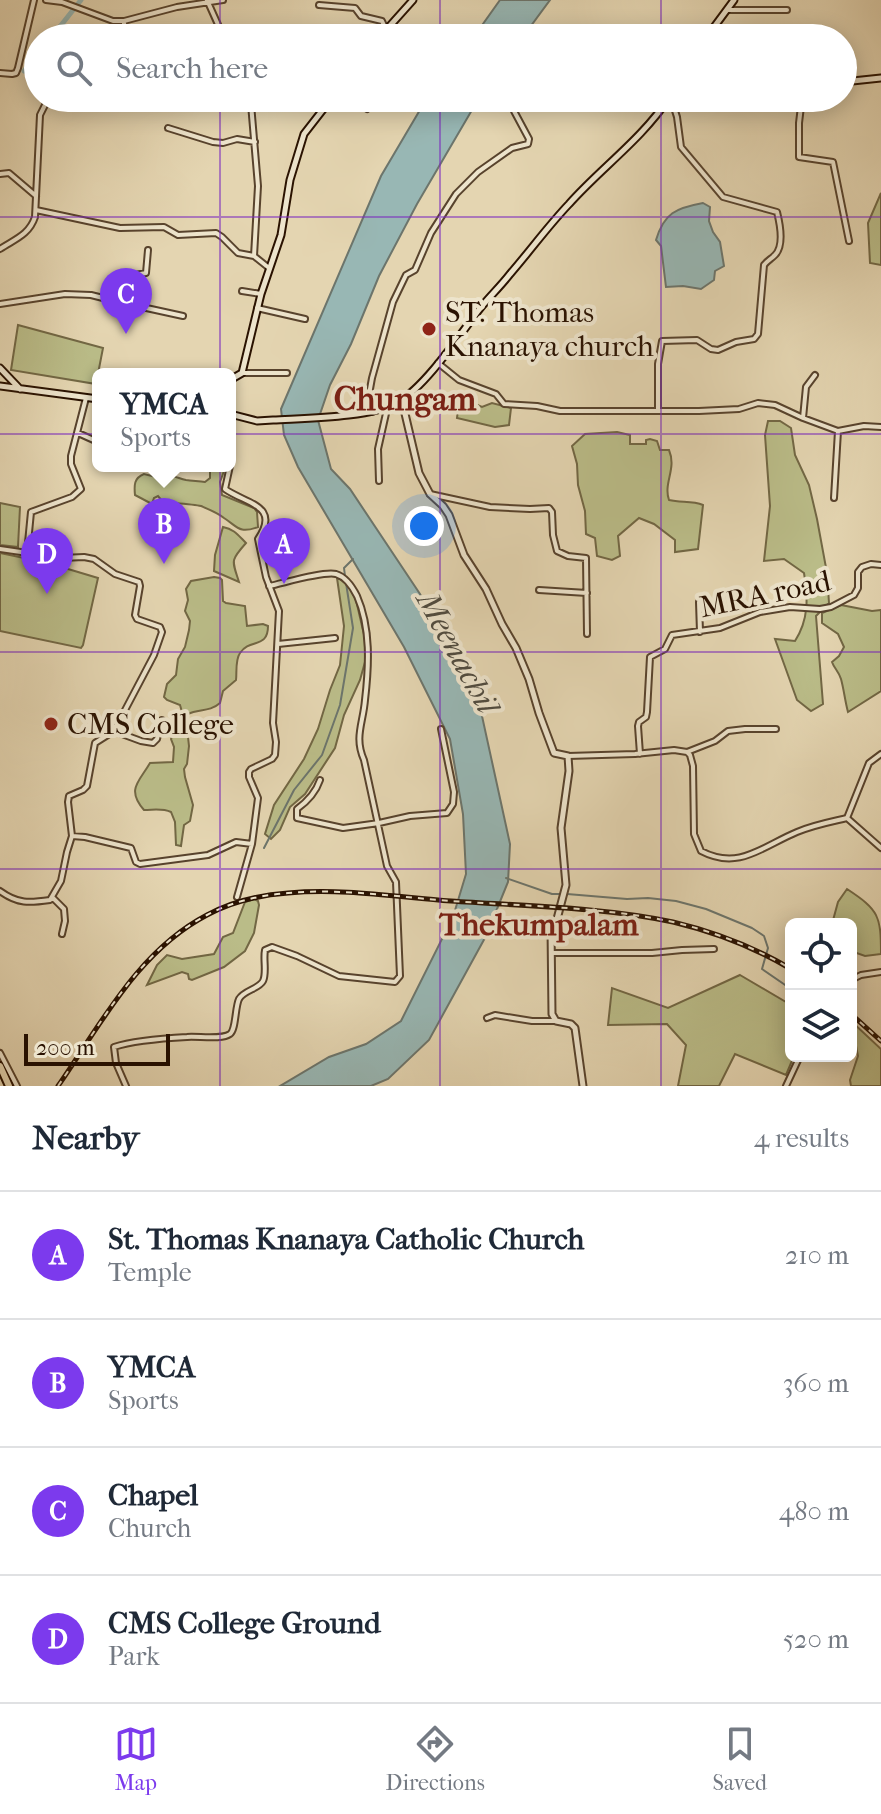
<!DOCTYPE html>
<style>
:root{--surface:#fff;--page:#f6f6f7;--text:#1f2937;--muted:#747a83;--line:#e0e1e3;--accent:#7c3aed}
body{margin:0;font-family:"IM FELL French Canon",serif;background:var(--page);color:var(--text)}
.controls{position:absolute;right:24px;bottom:24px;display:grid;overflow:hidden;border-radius:12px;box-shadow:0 4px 20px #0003}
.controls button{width:72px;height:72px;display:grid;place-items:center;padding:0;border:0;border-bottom:2px solid var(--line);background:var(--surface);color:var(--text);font:40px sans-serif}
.scale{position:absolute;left:24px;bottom:20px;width:146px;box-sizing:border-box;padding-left:8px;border:4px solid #2a1201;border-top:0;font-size:22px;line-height:28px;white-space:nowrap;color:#2a1201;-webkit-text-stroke:6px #ede4cc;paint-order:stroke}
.you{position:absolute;left:424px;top:526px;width:28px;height:28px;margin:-20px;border:6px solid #fff;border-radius:50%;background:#1a73e8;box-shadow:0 0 0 12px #1a73e833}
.badge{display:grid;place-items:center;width:52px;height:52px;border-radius:50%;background:var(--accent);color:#fff;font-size:26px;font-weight:700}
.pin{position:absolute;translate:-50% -66px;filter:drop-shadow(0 2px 4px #0008)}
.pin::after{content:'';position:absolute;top:42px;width:28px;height:24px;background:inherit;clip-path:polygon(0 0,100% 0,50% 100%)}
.popup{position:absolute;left:92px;top:368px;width:144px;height:104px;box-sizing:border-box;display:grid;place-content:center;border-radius:12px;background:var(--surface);filter:drop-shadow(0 2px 6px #0005);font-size:26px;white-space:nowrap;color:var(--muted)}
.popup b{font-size:30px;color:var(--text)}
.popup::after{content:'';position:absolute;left:50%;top:100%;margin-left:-16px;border:16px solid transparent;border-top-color:var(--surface)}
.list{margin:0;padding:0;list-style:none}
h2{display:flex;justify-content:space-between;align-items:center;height:104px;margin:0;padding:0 32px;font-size:34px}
h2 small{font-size:26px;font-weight:400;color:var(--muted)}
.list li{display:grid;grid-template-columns:52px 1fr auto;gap:24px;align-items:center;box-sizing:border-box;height:128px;padding:0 32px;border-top:2px solid var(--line)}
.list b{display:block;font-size:30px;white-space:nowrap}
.list p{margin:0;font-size:26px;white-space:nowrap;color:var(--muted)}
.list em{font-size:26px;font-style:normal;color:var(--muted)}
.icon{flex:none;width:44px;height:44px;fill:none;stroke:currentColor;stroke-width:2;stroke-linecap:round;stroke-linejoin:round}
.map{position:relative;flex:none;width:881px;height:1086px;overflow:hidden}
.search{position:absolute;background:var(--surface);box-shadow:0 4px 20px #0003;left:24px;right:24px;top:24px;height:88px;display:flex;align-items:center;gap:20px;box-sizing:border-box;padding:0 28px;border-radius:44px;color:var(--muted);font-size:30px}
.sheet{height:616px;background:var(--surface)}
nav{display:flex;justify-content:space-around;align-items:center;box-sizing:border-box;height:112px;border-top:2px solid var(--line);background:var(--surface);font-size:22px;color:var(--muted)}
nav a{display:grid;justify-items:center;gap:4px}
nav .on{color:var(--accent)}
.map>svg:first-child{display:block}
.green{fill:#babc88;stroke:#726744;stroke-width:2}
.water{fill:#98b7b4;stroke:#6c756c;stroke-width:2}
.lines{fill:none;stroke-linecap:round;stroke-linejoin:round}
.stream{stroke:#6c756c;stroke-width:2}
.canal{stroke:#98b7b4;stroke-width:5}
.minor-casing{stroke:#58432d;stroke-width:8}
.tertiary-casing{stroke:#58432d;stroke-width:9}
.secondary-casing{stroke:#2a1201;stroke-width:9}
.primary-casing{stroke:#2a1201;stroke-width:10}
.minor{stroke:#ede4cc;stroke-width:4}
.tertiary{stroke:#ede4cc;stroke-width:5}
.secondary{stroke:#ede4cc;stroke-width:5}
.primary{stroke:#e4d5b1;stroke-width:6}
.rail-casing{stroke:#2a1201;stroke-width:5}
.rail{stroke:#ede4cc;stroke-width:2;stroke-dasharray:6;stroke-linecap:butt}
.grid{fill:none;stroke:#7b2cbf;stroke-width:2;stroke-opacity:0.55}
.poi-dot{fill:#8f2418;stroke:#ede4cc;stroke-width:3}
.labels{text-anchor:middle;stroke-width:8;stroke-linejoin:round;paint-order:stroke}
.poi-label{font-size:30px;fill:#2a1201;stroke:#ede4cc;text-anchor:start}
.street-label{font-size:30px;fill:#2a1201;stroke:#ede4cc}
.water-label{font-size:32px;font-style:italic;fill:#504c40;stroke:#ede4cc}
.neighbourhood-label{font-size:32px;font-weight:bold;fill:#7a1f14;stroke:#ede4cc}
.quarter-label{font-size:34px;font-weight:bold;fill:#7a1f14;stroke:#ede4cc}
</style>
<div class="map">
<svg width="881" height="1086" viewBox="0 0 881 1086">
<rect width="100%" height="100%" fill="#e4d5b1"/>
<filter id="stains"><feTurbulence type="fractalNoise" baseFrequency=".0025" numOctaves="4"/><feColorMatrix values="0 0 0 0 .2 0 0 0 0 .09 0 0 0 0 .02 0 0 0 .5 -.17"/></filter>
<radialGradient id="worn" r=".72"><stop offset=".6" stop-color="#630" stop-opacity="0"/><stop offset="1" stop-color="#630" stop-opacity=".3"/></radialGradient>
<path class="green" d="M881,193V265L870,263L868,223Z
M18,325L103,348L96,384L11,370Z
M468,401L482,407L492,403L511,408L509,425L495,427L457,418L459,402Z
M768,421H780L791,428L795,455L809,485L817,519L827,573L829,603L816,616L823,704L811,711L797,700L775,639L795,641C809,619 808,598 804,573L784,559L764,561L770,506L765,435Z
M617,432L630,435V444H646V440L650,439L657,441L660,450H669C677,469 663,483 669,500C681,503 692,500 703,505L698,549L675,552V540L654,524L639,518L618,536L620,556L612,560L597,556L595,538L586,534L585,511L578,485L577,464L572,446L585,434Z
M210,466H218L224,471L220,482L222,495L254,508L257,512L258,527C239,534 238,527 224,518C218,513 208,509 201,506C194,504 173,503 163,502L158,496L154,498L152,504L135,495C134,485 134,478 144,474L164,479C174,474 176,478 186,480C192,481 199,481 205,482L210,478Z
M0,503L20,507L18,547L0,545Z
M223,527C234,529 238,535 246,543C230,561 232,560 239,582L214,571L215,555Z
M0,553L48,563L98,578L83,645L81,648L0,631Z
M214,577L220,578L222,580L223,601L226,603L245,606L247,626L263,624L268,626C268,649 250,638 240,653C235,660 237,672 236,680L223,691L220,703C210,712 199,709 188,714L186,719L189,746L187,764L184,769L185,777L193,805L190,821L184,825L181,846L176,845L175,822L171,812C162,808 154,810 144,810C126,789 139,782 150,763L173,762L174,747L171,739L182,712L180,705L167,700L164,697L167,684L176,675L178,659L185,647L189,630L190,621L185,611L188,600L186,589L191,581Z
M337,578L347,582L356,600L365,639V662L360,680L344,715L335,748L305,794L290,807L280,830L271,839L265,834L274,805L304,759L318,729L330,690L340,665L344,626Z
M841,605L872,611L881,610V691L848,712C845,701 844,690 841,679C839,672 834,668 832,662L839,656L844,647L838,634L822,623V613Z
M847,889C879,910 881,916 881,954L865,956L851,951V924H832L838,902Z
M254,899L258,901L259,905L254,933L245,951L224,967L192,980L189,979L188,974L182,972L147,985L157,965L167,955L182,959L214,954L223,937L233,933L245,902Z
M740,975L791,1005V1056H794L786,1075L735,1054L719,1086H678L686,1045L667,1024L608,1025L612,988L668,1008Z
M851,1021L881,1049V1086H851L850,1080L858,1056Z"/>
<path class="water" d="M500,0H550L522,38H473Z
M427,98H479L417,204L379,276L351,344L330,385L318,420L331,469L350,489L420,594L454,657L482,716L510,844L508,882L486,936L429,1040L388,1079L371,1086H280L329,1057L366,1044L401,1021L453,917L466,874L463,814L450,739L404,647L298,467L284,435L281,409L381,176Z
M703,203L710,207L709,221L713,232L720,242L724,266L715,271L714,280L701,289L683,286L666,287L661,246L656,240C664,213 676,208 703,203Z"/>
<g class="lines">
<path class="stream" d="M345,576L344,568L353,559
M264,848L294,790L322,755L340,705L353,628L346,583
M506,878L552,894H561
M567,894L627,899L648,898L676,901L706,909L752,928L764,936L768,948L762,969L791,989"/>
<path class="canal" d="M51,38L81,0
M24,71L38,53"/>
<defs>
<path id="minor" d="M46,0L62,2L113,21H124L177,7L223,0
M207,0L224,38
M319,5L355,8L361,16L382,21L386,30
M728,10H787
M121,38L124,33V21
M411,38L417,36L419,38
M585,38L589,36L603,38
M0,73L12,74L16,73L18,68L34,0
M249,98L251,104L258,186L254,256L269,268
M350,98L367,109
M802,98L799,123V157L833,162L849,241
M168,128L213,142L223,143L237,139L255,142
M0,174L9,173L36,196
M36,210L120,228L164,227L178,235L216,233L222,237L238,253L254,256
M0,249C15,239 29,235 35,217L40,115L45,105L53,98
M242,291L261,294
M119,302L183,316
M0,304L65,294L91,295L119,302C127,295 124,283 130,276L146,273L148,250
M257,308L305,319
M438,363L459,380L496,394L504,404L537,406L560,411H699L739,409L758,403L775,405L803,418L838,431L864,426L881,427
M242,373H287
M658,411V364L662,341L697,340L711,349L718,350L736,342L754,339L758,334L764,265C767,261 771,259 775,255C784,246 780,224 777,212L723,197L681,147L677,117L671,98
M372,412L368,400L372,378L393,302L406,275L415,270L431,233L456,194L478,172L512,148L528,144L529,139L514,111V106L522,98
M803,418L806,387L815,375
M78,433L98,442
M230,454V465
M379,481L378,449L387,409
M430,494L490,507L530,509L549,508L552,512L553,535L557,551L568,556L586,558L587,634
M834,498L838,431
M0,549L62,558L84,557L94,559L115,574L139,582L140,586L135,615L137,619L160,627L162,632L154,655L114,731L95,743L87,786L83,790L69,796L68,802L72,836
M27,553L31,512L72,497L81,489L71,464V456L86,398
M539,590L587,593
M699,602L700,632
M278,644L335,638
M114,731L141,741L153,743L157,739L162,720
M687,752L715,741L728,731L745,729H776
M640,754L638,726L639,722L646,717L647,712L650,657L665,649L672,635L720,628L760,612L790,607L820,609L831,607L854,595L858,588V572L862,567L871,564L881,565
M568,756L635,754L674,750L687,752L690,755L693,766L694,834L701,851C739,871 763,846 797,832C813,825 830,822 847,818L869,763L881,754
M320,780C316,792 308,801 297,809V818L343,828L379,823L410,816L447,813L453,804L454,792L441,729
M847,818L881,848
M0,891C18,904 29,903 50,900L61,881L67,852L72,836L85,837L131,848L136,862L140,864L208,855L236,842L252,844L258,798L249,777V772L251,769L272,759L275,755L276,742L273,723L279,611L266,577L258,539C281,505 246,504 225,489L230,466
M52,897L64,909L65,921L62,934
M237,897L252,844
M552,953H652L682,950L714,949
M851,980L861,975L881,972
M487,1018L495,1015L532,1021H556
M0,1053L17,1086
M126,1086L116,1063L114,1047C132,1041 168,1038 187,1037C198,1036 222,1040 230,1034C236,1030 235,1007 239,999C244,990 259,989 263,981C267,973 263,959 265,950L272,947L297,956L339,976L395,982L400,976L396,882L387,866L364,760C354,737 363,724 365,700C369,666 371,628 357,596C353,588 346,577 336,574C323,571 284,583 269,586
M786,1086L800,1056"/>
<path id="tertiary" d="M402,401L419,473L430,494L443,506L449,515L464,555L486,589L502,624L516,648L529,679L539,713L554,753L568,756L569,771L561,828L566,885L557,919L551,928L552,1014L556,1021L571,1024L575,1028L583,1086"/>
<path id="secondary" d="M379,38L413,0
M706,38L734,0
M843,82L881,78
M0,368L20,389
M230,380L242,373L261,294L281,235L290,180L304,134L332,98
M0,386L98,399
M230,414L257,421L273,420C307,418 370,418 398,402C425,387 459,336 478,311C488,298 500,287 510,274C530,251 548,226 569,204C601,168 642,139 669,98"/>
<path id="primary" d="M0,1066L9,1086"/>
</defs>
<use href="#minor" class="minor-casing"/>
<use href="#tertiary" class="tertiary-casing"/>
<use href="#secondary" class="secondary-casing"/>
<use href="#primary" class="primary-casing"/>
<use href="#minor" class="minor"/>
<use href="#tertiary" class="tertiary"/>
<use href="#secondary" class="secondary"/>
<use href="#primary" class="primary"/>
<defs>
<path id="rail" d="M851,1014L881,1041
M58,1086C101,1024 138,951 207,915C231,902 260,895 288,893C342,888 397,897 451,901C523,906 604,907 673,922C715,932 754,947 791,969"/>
</defs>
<use href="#rail" class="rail-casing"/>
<use href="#rail" class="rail"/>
</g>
<path class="grid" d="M220,0V38M440,0V38M661,0V38M220,98V1086M440,98V1086M661,98V1086M0,217H881M0,434H881M0,652H881M0,869H881"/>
<g class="poi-dot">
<circle cx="429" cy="329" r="8"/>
<circle cx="51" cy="724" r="8"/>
</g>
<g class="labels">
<g class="poi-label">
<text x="445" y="322">ST. Thomas<tspan x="445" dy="34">Knanaya church</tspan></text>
<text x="67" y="734">CMS College</text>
</g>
<g class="street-label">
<text transform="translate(765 594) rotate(-12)" y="10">MRA road</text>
</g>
<g class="water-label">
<text transform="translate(458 652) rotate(61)" y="11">Meenachil</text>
</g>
<g class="neighbourhood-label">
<text x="539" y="935">Thekumpalam</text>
</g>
<g class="quarter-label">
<text x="405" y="410">Chungam</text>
</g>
</g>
<rect width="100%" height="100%" filter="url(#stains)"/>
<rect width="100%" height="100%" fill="url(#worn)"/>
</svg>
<div class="controls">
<button><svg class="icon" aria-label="locate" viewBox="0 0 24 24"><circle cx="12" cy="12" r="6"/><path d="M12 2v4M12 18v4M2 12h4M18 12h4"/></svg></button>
<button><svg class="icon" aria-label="layers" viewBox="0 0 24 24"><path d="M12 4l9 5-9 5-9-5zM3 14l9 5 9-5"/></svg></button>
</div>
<div class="scale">200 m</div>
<div class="you"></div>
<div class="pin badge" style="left:284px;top:584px">A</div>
<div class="pin badge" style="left:164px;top:564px">B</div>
<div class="popup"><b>YMCA</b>Sports</div>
<div class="pin badge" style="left:126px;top:334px">C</div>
<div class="pin badge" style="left:47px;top:594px">D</div>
<div class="search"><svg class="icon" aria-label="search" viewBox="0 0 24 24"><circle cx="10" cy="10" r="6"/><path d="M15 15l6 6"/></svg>Search here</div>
</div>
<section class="sheet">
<h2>Nearby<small>4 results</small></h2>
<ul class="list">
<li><span class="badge">A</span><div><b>St. Thomas Knanaya Catholic Church</b><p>Temple</p></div><em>210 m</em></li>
<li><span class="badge">B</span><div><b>YMCA</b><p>Sports</p></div><em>360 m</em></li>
<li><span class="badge">C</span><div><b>Chapel</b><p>Church</p></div><em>480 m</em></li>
<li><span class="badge">D</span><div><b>CMS College Ground</b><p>Park</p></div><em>520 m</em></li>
</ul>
</section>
<nav>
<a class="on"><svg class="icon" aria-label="map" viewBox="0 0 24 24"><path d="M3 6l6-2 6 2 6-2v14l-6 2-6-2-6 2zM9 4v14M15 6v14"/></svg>Map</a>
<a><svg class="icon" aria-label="directions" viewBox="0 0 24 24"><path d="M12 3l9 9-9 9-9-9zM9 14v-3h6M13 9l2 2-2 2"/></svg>Directions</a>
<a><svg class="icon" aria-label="saved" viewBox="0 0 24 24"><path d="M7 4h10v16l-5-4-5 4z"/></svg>Saved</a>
</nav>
